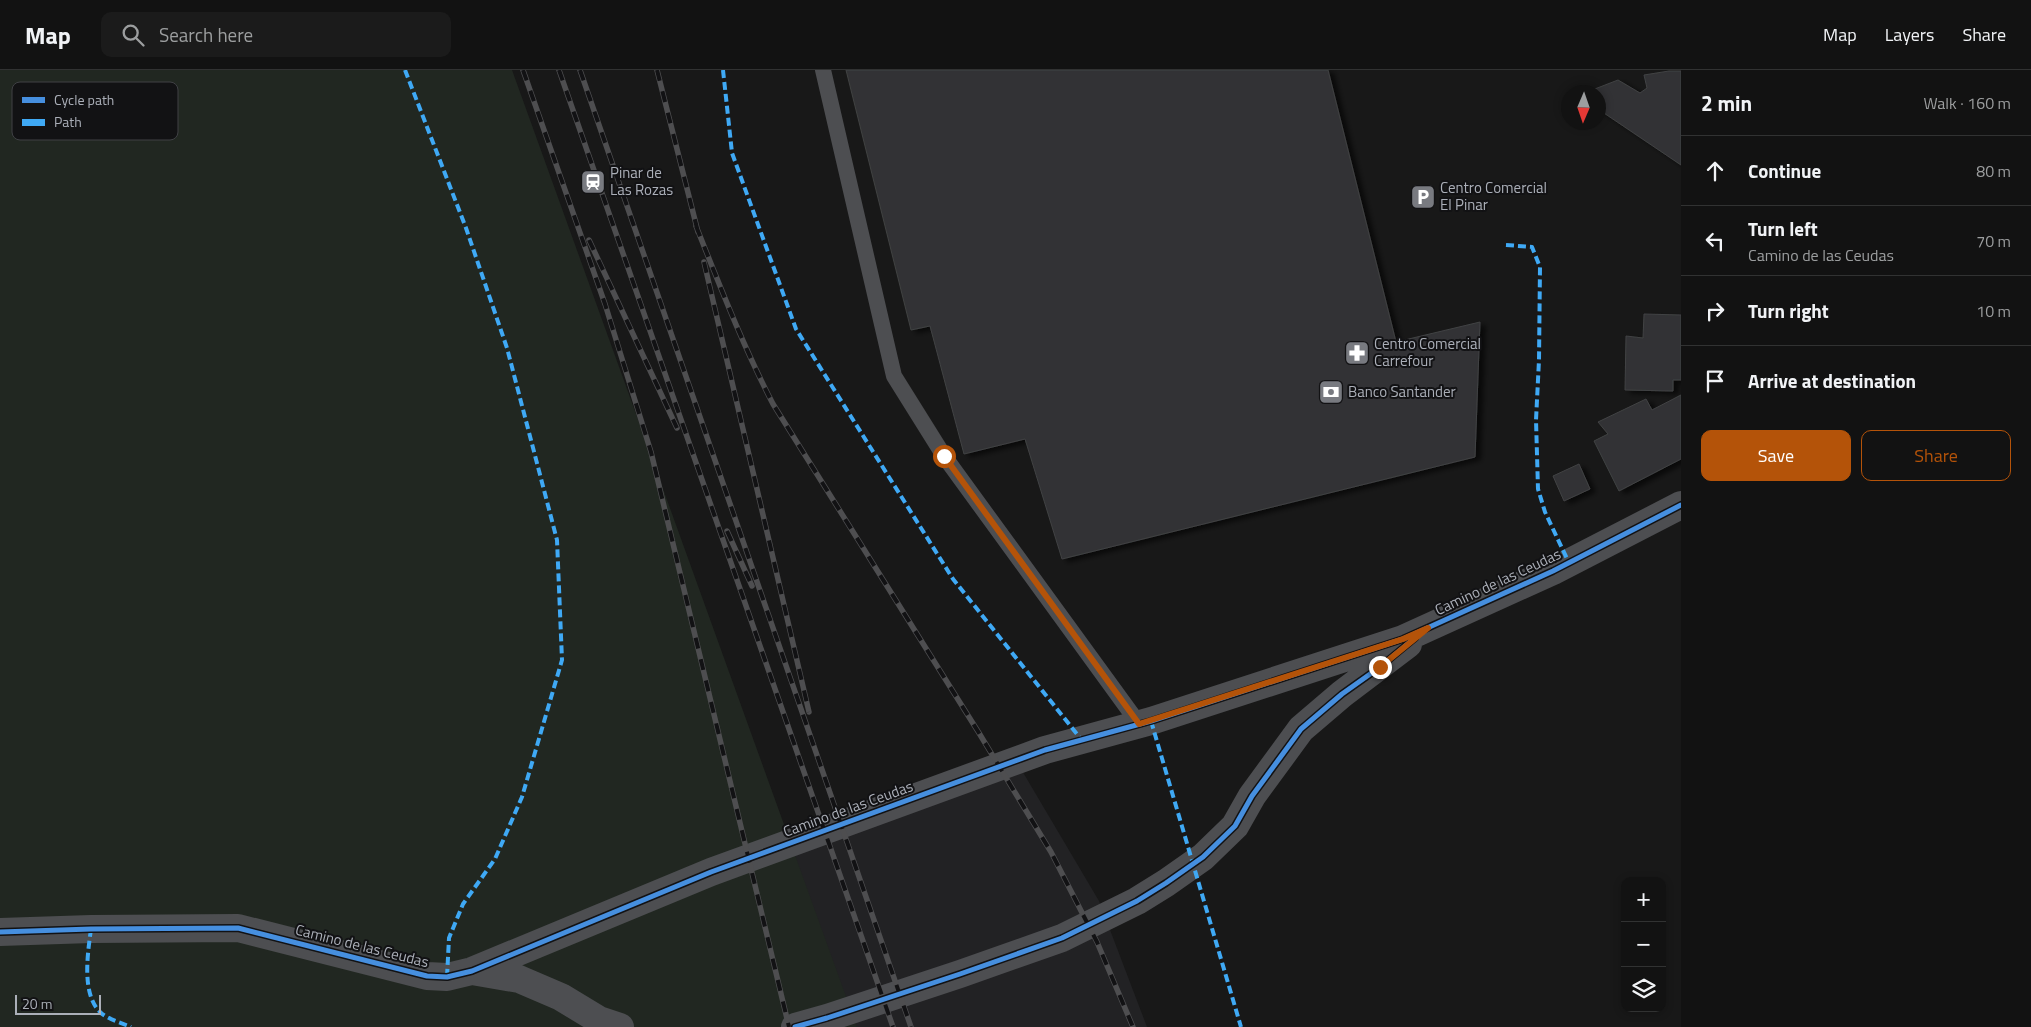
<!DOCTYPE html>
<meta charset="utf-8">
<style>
:root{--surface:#121212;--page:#1b1b1b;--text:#f1f3f6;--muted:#9c9e9f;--line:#313232;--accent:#b45309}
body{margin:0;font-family:"Titillium Web",sans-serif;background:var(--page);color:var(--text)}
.controls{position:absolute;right:15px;bottom:15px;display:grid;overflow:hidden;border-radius:10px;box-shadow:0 2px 8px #0003}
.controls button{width:45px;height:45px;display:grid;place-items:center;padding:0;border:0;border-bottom:1px solid var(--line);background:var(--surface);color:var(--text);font:25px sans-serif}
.compass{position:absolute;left:1561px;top:15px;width:45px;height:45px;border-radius:50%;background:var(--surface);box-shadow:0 2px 8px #0003;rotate:182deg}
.scale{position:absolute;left:15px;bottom:12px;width:86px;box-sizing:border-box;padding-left:5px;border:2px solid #abafb8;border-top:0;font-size:14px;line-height:18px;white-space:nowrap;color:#abafb8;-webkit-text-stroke:4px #121214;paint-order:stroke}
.stop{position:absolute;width:15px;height:15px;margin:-11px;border:4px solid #b45309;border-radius:50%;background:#fff}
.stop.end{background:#b45309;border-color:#fff;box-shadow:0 1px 5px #0008}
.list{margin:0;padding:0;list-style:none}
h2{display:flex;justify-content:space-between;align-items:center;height:65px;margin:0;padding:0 20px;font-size:21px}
h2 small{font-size:16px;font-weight:400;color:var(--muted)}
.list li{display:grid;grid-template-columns:32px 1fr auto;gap:15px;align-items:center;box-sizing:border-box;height:70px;padding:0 20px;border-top:1px solid var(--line)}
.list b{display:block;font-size:19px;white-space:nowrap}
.list p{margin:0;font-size:16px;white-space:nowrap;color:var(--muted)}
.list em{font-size:16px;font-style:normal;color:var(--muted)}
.actions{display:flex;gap:10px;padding:15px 20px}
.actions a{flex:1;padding:11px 0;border:1px solid var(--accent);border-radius:10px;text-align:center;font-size:18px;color:var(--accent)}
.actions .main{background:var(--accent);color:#fff}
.icon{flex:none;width:28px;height:28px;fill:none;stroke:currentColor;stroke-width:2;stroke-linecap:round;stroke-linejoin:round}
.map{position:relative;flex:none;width:1681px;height:957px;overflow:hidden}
header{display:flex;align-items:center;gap:30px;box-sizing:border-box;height:70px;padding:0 25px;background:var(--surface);border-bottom:1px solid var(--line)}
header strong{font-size:24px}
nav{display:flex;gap:28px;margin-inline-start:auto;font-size:18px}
.search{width:350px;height:45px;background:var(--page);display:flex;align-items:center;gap:12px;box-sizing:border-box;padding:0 18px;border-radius:10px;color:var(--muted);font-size:19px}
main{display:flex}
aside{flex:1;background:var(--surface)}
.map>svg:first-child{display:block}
.built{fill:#222224}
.green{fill:#212721}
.building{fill:#323334;stroke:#414244;filter:url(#shadow)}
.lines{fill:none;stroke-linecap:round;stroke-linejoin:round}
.lane{stroke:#4d4e51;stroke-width:16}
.street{stroke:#4d4e51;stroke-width:28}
.rail-casing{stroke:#4e4e50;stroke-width:5.5}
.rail{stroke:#121214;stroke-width:4;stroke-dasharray:11;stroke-linecap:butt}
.quiet{stroke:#3fa9f5;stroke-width:4;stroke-dasharray:8 4;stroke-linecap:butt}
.cycleway-casing{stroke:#121214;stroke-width:8}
.cycleway{stroke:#468fdf;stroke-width:5}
.route{stroke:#b45309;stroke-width:6}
.labels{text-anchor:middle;stroke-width:4;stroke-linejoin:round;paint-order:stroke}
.poi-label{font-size:15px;fill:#abafb8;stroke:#121214;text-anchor:start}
.street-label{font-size:15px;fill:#abafb8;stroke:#121214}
.key{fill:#121214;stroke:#404145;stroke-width:1}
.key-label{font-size:14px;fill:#abafb8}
</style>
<header>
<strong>Map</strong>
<div class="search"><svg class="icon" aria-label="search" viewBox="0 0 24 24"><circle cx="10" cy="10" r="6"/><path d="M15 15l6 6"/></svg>Search here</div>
<nav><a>Map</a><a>Layers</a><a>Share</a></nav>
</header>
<main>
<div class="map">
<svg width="1681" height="957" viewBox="0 0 1681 957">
<defs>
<filter id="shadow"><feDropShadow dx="5.5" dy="3" stdDeviation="2.5" flood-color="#0009"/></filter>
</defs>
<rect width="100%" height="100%" fill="#181818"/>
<path class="built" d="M1021,699L1099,831L1147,957H635L645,841Z"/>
<path class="green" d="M0,0H512L857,957H0Z"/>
<path class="building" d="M846,0H1328L1396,272L1480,252L1475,387L1062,489L1025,369L964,384L930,256L911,260Z
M1669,1H1681V95L1598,39V22H1587L1618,10L1640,23L1647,18L1644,5Z
M1644,244L1681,245V310H1673V321L1625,320L1626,266L1643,268Z
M1681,325V389L1619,421L1594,371L1608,364L1598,352L1646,329L1652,340Z
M1579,394L1590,419L1564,431L1553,406Z"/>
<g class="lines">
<path class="lane" d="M823,0L894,306L944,386L1139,654"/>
<path class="street" d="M0,862L91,859L238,858L427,906L447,907L472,901L711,802L1045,680L1151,651L1403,569L1553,501L1681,435
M472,901L519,909L561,927L599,950L620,957
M795,957L827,948L960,904L1062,868L1137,831L1166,813L1203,787L1235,756L1252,726L1301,659L1342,624L1408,574"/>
<defs>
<path id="rail" d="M523,0L605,234L651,382L789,957
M559,0L893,957
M580,0L911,957
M657,0L698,162
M696,156C720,216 743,276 773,334L979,663L1051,782L1097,872L1133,957
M589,170L677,358
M704,192L809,642
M727,461L752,516"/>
</defs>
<use href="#rail" class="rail-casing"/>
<use href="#rail" class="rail"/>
<path class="quiet" d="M405,0L466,158L507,278L557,470L562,590L522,727L495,789L463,834L449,868L447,907
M723,0L732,83L796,259L953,509L1081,669
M1506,175L1532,177L1540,197L1539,290L1536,350L1538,419L1545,442L1569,493
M1151,651L1241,957
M91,859C88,882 81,923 100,942C107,949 122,953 131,957"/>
<defs>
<path id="cycleway" d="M0,862L91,859L238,858L427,906L447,907L472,901L711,802L1045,680L1151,651L1403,569L1553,501L1681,435
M795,957L827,948L960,904L1062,868L1137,831L1166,813L1203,787L1235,756L1252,726L1301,659L1342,624L1380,597L1415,568"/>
</defs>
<use href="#cycleway" class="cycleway-casing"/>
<use href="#cycleway" class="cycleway"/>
</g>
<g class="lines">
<path class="route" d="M944,386L1139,654L1403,569L1428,558L1380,597"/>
</g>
<defs>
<symbol id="station-square" viewBox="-11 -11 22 22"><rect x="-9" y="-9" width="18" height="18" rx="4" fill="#787a80" stroke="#121214"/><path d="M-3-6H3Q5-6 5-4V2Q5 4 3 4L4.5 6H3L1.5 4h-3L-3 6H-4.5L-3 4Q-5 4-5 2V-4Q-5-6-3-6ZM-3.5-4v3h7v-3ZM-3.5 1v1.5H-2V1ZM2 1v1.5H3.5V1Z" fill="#fff"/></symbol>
<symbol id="parking-square" viewBox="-11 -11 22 22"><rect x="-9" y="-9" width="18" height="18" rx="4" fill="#787a80" stroke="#121214"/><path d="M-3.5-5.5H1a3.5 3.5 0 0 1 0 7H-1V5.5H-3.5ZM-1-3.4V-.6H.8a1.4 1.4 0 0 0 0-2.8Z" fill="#fff"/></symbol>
<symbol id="pharmacy-square" viewBox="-11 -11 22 22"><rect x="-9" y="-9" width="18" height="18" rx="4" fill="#787a80" stroke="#121214"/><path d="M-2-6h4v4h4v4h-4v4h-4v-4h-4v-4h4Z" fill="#fff"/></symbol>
<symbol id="bank-square" viewBox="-11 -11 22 22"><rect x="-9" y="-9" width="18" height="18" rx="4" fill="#787a80" stroke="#121214"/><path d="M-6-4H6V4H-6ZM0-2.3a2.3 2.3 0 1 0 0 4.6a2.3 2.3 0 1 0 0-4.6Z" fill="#fff"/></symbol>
</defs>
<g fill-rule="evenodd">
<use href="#station-square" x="579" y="98" width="28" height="28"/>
<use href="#parking-square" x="1409" y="113" width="28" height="28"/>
<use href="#pharmacy-square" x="1343" y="269" width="28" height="28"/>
<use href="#bank-square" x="1317" y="308" width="28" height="28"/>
</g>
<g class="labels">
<g class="poi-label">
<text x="610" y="108">Pinar de<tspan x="610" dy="17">Las Rozas</tspan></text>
<text x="1440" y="123">Centro Comercial<tspan x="1440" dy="17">El Pinar</tspan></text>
<text x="1374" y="279">Centro Comercial<tspan x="1374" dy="17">Carrefour</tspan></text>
<text x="1348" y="327">Banco Santander</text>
</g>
<g class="street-label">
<text transform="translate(1498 512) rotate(-25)" y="5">Camino de las Ceudas</text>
<text transform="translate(848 739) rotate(-20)" y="5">Camino de las Ceudas</text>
<text transform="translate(362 876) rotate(14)" y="5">Camino de las Ceudas</text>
</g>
</g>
<rect x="12" y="12" width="166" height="58" rx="8" class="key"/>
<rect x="22" y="27" width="23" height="6" fill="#468fdf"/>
<rect x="22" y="49" width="23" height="7" fill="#3fa9f5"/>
<g class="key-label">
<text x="54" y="35">Cycle path</text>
<text x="54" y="57">Path</text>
</g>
</svg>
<div class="controls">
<button>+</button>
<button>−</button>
<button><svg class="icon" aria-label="layers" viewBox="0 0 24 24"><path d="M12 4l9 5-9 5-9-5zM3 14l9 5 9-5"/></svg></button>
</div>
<svg class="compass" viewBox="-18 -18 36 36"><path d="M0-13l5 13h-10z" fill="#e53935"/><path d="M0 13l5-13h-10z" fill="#9c9e9f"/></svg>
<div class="scale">20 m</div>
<div class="stop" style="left:944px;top:386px"></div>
<div class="stop end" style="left:1380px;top:597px"></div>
</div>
<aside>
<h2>2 min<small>Walk · 160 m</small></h2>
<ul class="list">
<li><svg class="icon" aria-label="ahead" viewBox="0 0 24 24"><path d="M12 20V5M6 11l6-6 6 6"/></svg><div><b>Continue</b></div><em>80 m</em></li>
<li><svg class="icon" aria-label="left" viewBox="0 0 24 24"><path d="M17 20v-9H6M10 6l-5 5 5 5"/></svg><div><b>Turn left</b><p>Camino de las Ceudas</p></div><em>70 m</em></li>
<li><svg class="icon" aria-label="right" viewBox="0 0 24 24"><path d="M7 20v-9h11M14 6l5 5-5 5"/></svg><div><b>Turn right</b></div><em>10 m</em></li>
<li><svg class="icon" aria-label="arrive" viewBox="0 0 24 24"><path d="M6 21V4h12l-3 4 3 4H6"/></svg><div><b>Arrive at destination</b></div></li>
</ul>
<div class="actions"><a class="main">Save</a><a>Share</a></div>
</aside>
</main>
